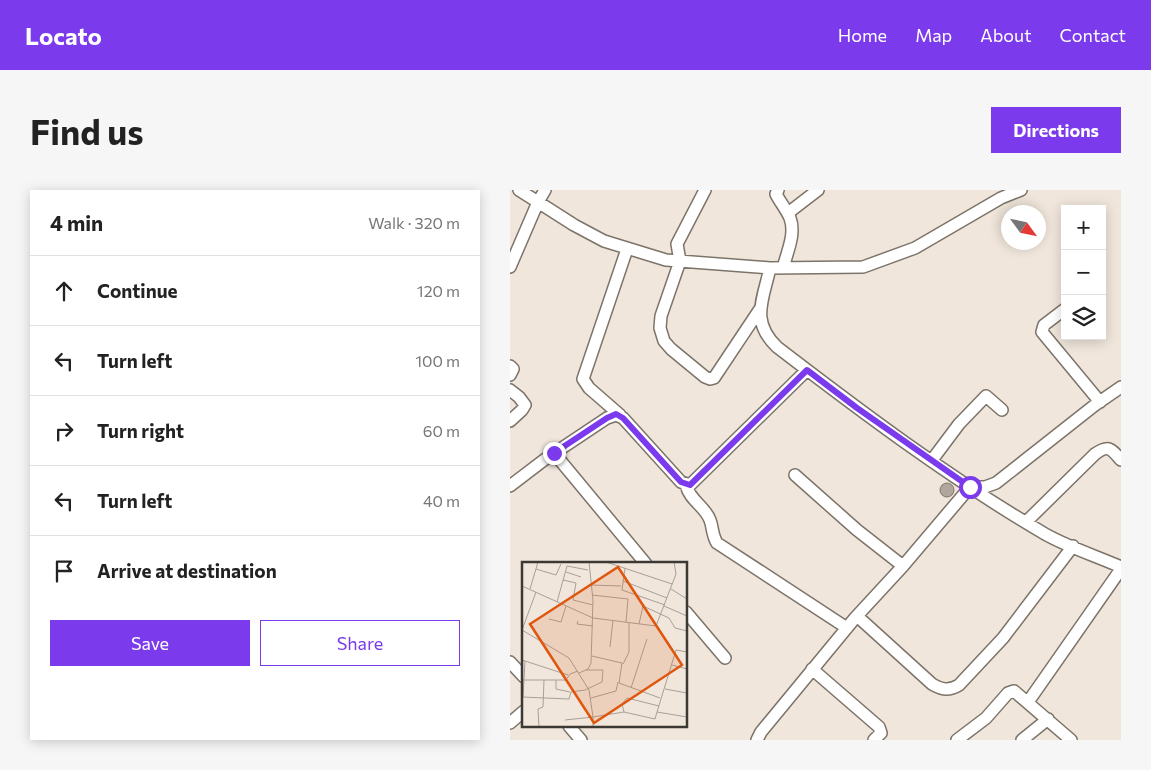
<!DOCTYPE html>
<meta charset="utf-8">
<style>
:root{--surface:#fff;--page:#f6f6f6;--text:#222;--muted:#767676;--line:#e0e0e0;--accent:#7c3aed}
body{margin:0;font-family:Commissioner,sans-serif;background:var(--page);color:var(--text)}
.controls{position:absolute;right:15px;top:15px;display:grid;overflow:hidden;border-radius:0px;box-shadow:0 2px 12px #0003}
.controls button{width:45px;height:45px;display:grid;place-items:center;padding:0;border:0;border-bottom:1px solid var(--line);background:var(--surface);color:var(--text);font:25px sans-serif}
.compass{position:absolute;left:491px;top:15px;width:45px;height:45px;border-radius:50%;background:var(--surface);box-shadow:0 2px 12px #0003;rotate:123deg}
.stop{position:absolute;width:15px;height:15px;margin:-11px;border:4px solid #7c3aed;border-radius:50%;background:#fff}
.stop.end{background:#7c3aed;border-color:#fff;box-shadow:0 1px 5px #0008}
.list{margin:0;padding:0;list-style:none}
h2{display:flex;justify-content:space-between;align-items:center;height:65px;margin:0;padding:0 20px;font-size:21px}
h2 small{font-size:16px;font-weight:400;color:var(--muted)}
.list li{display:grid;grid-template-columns:32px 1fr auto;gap:15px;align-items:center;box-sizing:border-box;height:70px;padding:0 20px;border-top:1px solid var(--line)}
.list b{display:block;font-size:19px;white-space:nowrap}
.list em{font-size:16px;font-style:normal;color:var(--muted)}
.actions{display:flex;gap:10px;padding:15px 20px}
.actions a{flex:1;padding:11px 0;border:1px solid var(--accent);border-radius:0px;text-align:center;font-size:18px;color:var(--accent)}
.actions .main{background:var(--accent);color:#fff}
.icon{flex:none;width:28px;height:28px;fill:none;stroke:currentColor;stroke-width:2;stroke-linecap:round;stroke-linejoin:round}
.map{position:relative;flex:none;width:611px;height:550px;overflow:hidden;border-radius:0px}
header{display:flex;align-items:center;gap:30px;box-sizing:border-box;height:70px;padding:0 25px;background:var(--accent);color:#fff}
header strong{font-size:24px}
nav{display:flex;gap:28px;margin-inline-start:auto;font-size:18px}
.intro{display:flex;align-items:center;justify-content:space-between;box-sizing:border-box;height:120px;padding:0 30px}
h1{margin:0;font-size:35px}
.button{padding:12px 22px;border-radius:0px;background:var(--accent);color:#fff;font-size:18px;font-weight:700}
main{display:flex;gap:30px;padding:0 30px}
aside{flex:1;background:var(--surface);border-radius:0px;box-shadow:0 2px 12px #0003}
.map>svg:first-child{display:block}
.building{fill:#b0a69c;stroke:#80776d}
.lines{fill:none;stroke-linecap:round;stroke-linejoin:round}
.minor-casing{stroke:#7c7369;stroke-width:14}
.minor{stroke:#fff;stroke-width:11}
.route{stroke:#7c3aed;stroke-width:6}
.inset-road{fill:none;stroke:#a8a098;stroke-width:1}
.view{fill:#df570e;fill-opacity:0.15;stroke:#df570e;stroke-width:2.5}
.inset-edge{fill:none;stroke:#3c3834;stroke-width:2.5}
</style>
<header>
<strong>Locato</strong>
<nav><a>Home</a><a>Map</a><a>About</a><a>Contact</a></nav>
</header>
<div class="intro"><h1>Find us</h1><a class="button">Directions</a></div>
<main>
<aside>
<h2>4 min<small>Walk · 320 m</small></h2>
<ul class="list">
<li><svg class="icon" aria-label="ahead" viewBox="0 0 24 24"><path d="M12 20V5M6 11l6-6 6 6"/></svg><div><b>Continue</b></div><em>120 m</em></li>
<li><svg class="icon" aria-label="left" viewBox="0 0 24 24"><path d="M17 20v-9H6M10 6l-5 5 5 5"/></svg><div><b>Turn left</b></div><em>100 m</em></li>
<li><svg class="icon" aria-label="right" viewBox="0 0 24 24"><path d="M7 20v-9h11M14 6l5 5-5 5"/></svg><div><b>Turn right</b></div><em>60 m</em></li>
<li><svg class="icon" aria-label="left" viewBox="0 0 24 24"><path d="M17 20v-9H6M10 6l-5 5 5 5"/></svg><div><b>Turn left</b></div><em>40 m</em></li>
<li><svg class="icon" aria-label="arrive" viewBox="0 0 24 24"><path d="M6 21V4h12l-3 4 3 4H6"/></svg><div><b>Arrive at destination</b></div></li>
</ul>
<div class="actions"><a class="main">Save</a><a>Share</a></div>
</aside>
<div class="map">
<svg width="611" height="550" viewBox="0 0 611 550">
<rect width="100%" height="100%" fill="#f0e6db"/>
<path class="building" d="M430 300a7 7 0 1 1 14 0a7 7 0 1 1-14 0Z"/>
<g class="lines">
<defs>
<path id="minor" d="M9,0L28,12L35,0
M195,0L167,54L170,71L151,126L150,138L154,151L161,159L195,187L200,189L204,188L250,119
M268,0L266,4C270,12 276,19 280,28C286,44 277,62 273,78
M278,23L308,0
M0,77L28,12L64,35L94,51L156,70L260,78L353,77L405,58L491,8L511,0
M260,78C253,110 240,131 267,157C353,223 441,289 535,344C558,357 586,366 611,377
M555,119L534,135L532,142L590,212
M0,176L3,179L0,185
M0,200L9,207L15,215L12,220L0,231
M110,225L79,198L73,189L117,59
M44,263L136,374
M422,270L449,234L476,206L492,220
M285,285L347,340L393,376
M176,295C180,311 195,316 200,330C203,338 202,345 207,353L337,438
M0,296L34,270L97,228L106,225L113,228L171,292L180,295L297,180
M516,332L585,264C599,254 601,259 611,270
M176,422L215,468
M347,426L422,494C432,500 439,501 449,495L493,448L563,356
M0,472L14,487
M302,479L369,537L371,543L364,550
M518,512L611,379
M0,533L14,521
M59,536L71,550
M247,550L251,542L345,428L393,376L460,297H475L486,293L585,215L611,197
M447,550L476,528L498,503L504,501L561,550
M512,550L538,529"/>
</defs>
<use href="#minor" class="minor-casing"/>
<use href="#minor" class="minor"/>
</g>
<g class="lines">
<path class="route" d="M44,263L97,228L106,224L113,228L171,292L180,295L297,180L347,218L460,297"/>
</g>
<g transform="translate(12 372)">
<rect width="165" height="165" fill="#f0e6db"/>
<path class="inset-road" d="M84,0L150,22M103,6L100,28L143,43M14,7L34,13L39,2M44,10L59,15M41,18L54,21L51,38L71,43M101,19L145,36M69,23L99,24M0,24L71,56L134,64L154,12L152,0M8,27L16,0M149,27L165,37M70,33L106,37L104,60M35,40L45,4L66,8M142,44L165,54M27,57L39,60L44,44M56,59L55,62L71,64M117,62L121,44L147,56L153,66L165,69M0,68L47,96L67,128L71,155L102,150L133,157L135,150L165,155M0,68L14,30M88,85L91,58M70,94L100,101L97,121L138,136M0,98L46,113M101,102L107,90V61M150,103L165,107M57,111L66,107L69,101L71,38L67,0M0,118H44L48,112L56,109M34,118V127L48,130M109,126L125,77M143,127L165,131M0,135L47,137L49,130L63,128L80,120L81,108H64M1,135L3,99M69,136L94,129L96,120M102,150L100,142L105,136L137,144M135,150L154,88L165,90M43,158L71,155V165M17,165L16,147L21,145L22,118M96,165H119"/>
<path class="view" d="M96,5L160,103L72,161L8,62Z"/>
<rect width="165" height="165" class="inset-edge"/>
</g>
</svg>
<div class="controls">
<button>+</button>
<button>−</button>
<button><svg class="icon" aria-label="layers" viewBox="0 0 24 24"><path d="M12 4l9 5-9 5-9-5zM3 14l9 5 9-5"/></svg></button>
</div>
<svg class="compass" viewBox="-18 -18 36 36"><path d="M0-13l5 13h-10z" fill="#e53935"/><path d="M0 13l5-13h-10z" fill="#767676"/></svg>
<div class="stop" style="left:460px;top:297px"></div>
<div class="stop end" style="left:44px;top:263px"></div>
</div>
</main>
